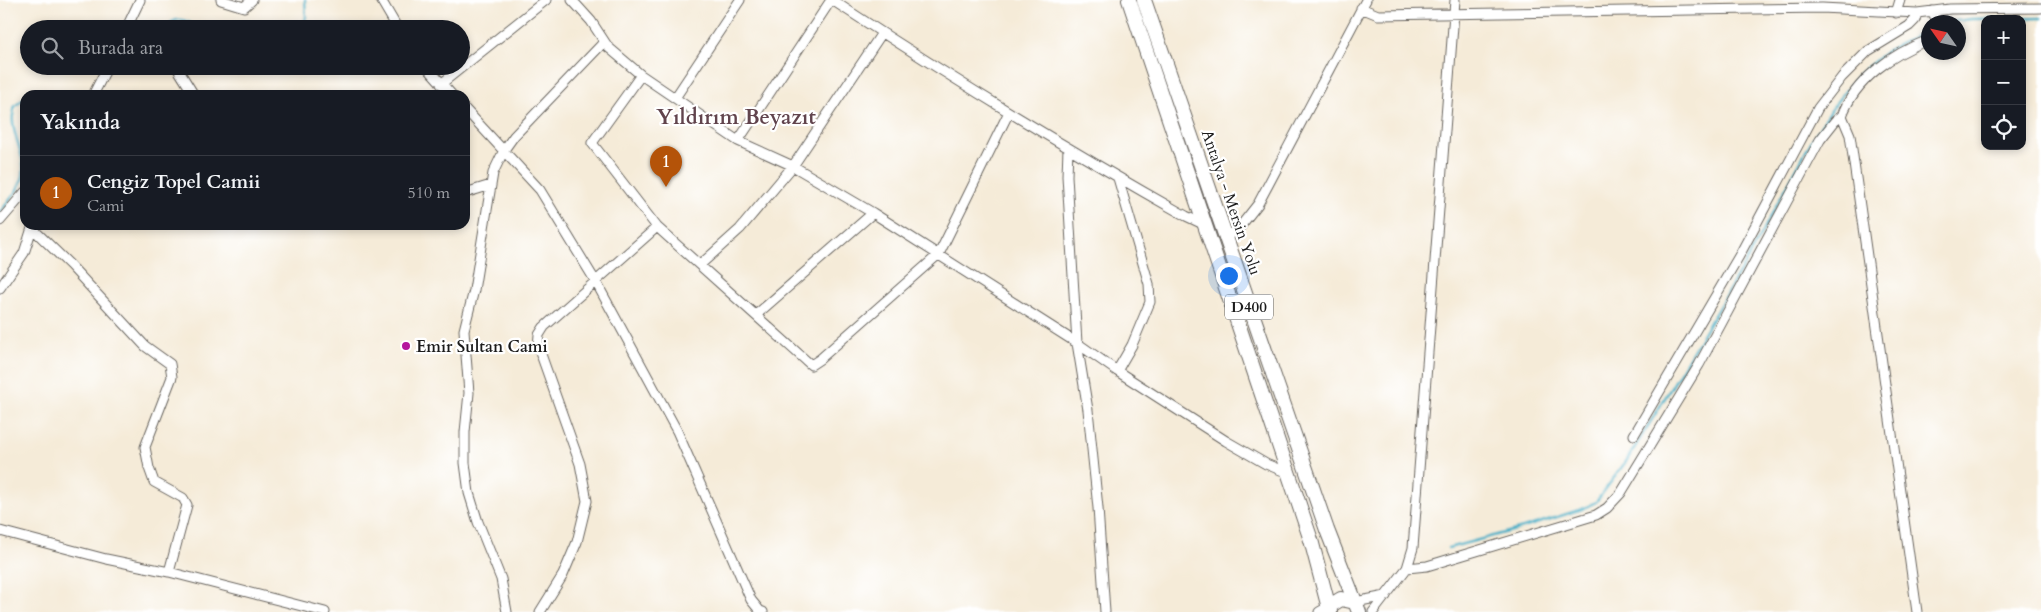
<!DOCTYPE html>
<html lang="tr">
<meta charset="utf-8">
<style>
:root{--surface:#171b24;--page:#20242c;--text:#f1f3f6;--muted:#9ea1a6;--line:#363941;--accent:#b45309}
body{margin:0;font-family:Cardo,serif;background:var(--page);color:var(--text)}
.controls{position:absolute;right:15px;top:15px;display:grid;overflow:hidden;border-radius:10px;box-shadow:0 2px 8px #0003}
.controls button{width:45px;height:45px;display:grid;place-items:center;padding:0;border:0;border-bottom:1px solid var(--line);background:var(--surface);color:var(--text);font:25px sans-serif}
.compass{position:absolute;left:1921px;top:15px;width:45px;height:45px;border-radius:50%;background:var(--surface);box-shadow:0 2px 8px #0003;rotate:304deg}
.you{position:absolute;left:1228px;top:275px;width:18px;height:18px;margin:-12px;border:4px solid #fff;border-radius:50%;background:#1a73e8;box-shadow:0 0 0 8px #1a73e833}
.badge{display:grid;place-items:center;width:32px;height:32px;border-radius:50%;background:var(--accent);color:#fff;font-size:16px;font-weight:700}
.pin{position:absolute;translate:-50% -41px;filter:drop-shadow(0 1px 2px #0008)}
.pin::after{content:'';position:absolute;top:26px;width:18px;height:15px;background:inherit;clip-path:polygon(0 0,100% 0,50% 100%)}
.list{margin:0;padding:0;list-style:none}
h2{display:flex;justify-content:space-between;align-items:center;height:65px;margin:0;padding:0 20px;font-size:21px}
h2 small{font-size:16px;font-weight:400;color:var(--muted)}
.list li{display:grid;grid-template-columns:32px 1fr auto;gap:15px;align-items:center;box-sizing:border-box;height:75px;padding:0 20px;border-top:1px solid var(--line)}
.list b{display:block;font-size:19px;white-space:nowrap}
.list p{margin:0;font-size:16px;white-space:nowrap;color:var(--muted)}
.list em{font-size:16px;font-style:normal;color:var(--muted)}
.icon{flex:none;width:28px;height:28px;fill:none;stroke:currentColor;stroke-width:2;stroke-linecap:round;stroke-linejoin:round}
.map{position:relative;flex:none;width:2041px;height:612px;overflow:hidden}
.search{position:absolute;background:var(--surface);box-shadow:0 2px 8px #0003;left:20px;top:20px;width:450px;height:55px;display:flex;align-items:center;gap:12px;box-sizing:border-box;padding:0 18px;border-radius:28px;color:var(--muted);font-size:19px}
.panel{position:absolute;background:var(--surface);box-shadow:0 2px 8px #0003;left:20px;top:90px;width:450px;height:140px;border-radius:15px}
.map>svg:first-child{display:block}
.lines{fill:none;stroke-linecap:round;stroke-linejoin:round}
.stream{stroke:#49b0c8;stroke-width:2.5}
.minor-casing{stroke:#68645e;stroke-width:11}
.highway-casing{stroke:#68645e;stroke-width:16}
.minor{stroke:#fff;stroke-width:9}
.highway{stroke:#fff;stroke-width:14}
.poi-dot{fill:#b5179e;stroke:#fff;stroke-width:2}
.labels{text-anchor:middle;stroke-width:4.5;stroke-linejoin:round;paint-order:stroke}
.shield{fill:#fff;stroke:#606060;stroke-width:1}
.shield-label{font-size:15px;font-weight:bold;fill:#1c1c1c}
.street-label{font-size:16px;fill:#1c1c1c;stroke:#fff}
.poi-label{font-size:16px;font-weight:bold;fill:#1c1c1c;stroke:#fff;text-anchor:start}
.district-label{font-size:21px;font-weight:bold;fill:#61444d;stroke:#fff}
</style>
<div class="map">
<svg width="2041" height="612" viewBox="0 0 2041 612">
<rect width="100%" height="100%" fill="#fff"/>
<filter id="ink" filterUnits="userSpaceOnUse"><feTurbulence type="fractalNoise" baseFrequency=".02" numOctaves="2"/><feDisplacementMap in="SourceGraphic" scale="10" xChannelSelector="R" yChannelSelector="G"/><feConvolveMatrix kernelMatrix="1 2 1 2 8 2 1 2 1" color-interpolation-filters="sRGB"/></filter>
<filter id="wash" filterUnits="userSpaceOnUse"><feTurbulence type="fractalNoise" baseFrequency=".0096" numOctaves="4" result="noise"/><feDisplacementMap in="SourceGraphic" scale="20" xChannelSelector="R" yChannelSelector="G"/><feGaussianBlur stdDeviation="1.12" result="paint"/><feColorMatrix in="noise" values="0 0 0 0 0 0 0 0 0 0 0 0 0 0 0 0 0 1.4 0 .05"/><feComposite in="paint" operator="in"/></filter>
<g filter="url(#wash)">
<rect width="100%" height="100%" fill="#f5ebd8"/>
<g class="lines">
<path class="stream" d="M1949,22L1971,19L2041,18
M165,29C176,13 188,21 202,29
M302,29L306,17L305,0
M80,95L87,91
M0,212C8,202 20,189 23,176C27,152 6,129 15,106L25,98
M1448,548L1523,528L1582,509L1596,502L1627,460L1659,408L1748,258L1812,140L1835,104L1858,75L1888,50L1928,30"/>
</g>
</g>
<g filter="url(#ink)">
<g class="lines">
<defs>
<path id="minor" d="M221,0L244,7L252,0
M381,0L398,29
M572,0L591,21L608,47L641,75L738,141L793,166L873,213L1077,343L1117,371L1226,441L1266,464L1288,473
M832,0C948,76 1065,148 1186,216L1205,225
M1361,8L1378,15L1822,8L1917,13L1950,9L2041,8
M1932,11L1938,22
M1896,13L1900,0
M126,29L140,0
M176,66L194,95
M426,66L452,95
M641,75L592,143L657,227L811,365L820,359L939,254L1009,112
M441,84L546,0
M93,95L108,66
M675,98L740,0
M465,109L540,190L596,282L677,431L751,600L760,611L763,612
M738,141L831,0
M1068,148L1067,176L1077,343L1088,410L1098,508L1105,612
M465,193L491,185
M0,221L25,192
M32,228L70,265L145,346L170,364L172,377L145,447L149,468L154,482L183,498L187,505L169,572
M1226,238L1239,228L1258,204L1366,0
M700,265L740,229L793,166L882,33
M0,288L24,253L33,225
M757,314L873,213
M1117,371L1132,345L1150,302L1149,284L1118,178
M1634,435L1739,256L1818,108L1842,77L1868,51L1909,26L1915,20L1917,13
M0,531L106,559L169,572L325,612
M1407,568L1427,566L1596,515L1607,508L1621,493L1699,365L1820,140L1835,121L1842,116
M1355,602L1386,596
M507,612L501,579L478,522L469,493L465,463V432L469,393L464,330L474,290L493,173L504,150L514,136L604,42
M540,612L563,575L577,542L587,501L580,464L538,346L539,335L544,327L657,227
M1319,612L1328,607
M1373,612L1407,568L1413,548L1455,0
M1917,612L1850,135L1842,116C1855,79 1893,54 1928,40"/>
<path id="highway" d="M1129,0L1311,540L1330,612
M1144,0L1327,530L1359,612
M1328,607L1341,599L1355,602"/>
</defs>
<use href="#minor" class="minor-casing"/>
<use href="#highway" class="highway-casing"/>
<use href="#minor" class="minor"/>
<use href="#highway" class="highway"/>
</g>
</g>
<circle class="poi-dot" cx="406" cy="346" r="5"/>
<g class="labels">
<rect class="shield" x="1225" y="294.5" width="48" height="25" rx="4"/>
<g class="shield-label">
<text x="1249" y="312">D400</text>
</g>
<g class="street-label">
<text transform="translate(1232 202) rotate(71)" y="6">Antalya - Mersin Yolu</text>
</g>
<g class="poi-label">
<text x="416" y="352">Emir Sultan Cami</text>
</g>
<g class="district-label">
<text x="736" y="124">Yıldırım Beyazıt</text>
</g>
</g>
</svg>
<div class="controls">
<button>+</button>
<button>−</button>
<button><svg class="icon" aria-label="locate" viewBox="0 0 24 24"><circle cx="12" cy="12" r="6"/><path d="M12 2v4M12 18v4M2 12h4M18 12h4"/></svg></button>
</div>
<svg class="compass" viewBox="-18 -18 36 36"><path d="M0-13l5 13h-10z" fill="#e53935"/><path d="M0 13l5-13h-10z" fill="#9ea1a6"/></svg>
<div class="you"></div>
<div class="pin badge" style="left:666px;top:187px">1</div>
<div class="search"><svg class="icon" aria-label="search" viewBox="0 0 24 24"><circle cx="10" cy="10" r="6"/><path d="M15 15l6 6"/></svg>Burada ara</div>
<section class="panel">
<h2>Yakında<small></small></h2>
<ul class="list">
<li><span class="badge">1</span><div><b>Cengiz Topel Camii</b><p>Cami</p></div><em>510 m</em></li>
</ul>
</section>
</div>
